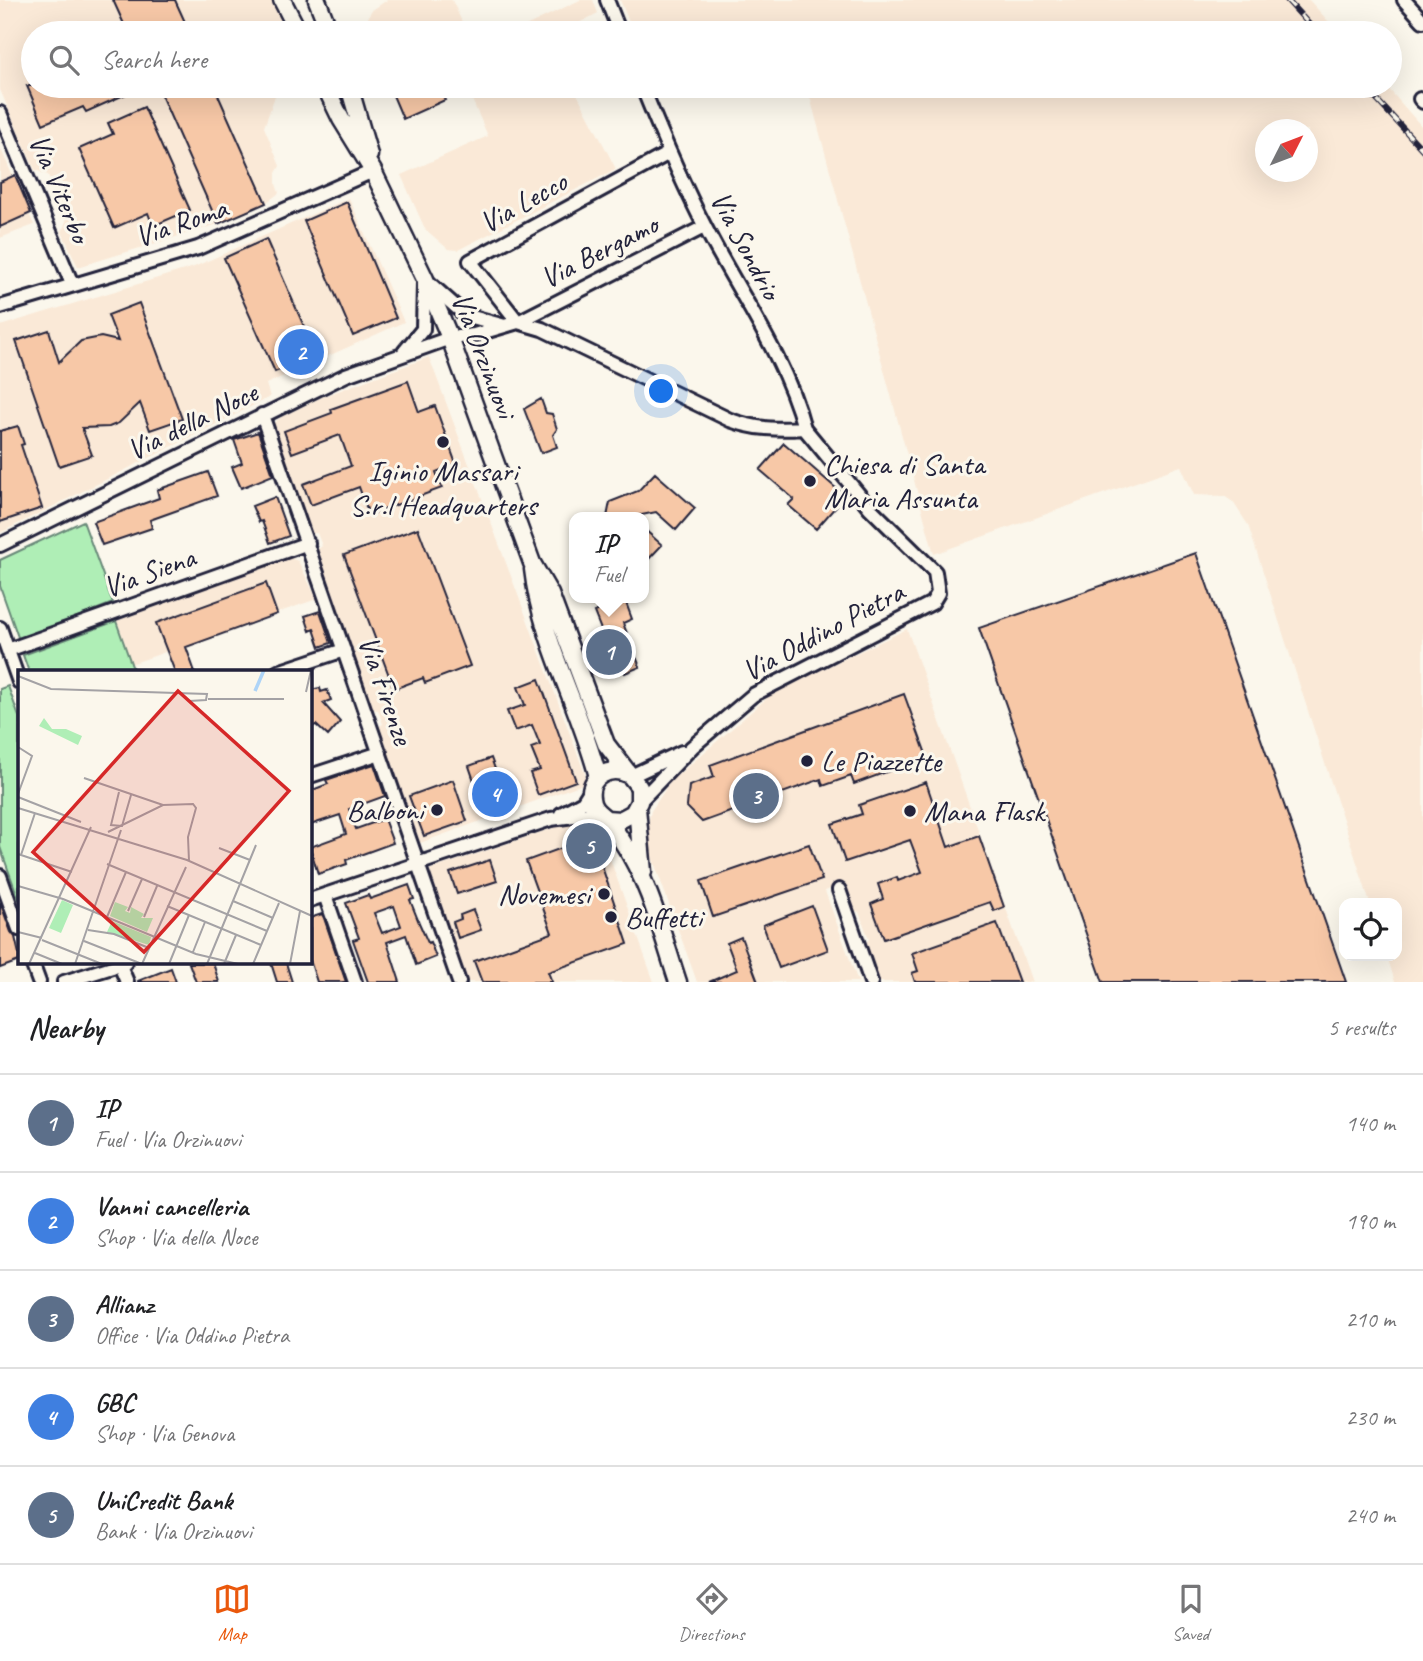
<!DOCTYPE html>
<meta charset="utf-8">
<style>
:root{--surface:#fff;--page:#f6f6f6;--text:#202124;--muted:#757577;--line:#e0e0e0;--accent:#ea580c}
body{margin:0;font-family:Caveat,sans-serif;background:var(--page);color:var(--text)}
.controls{position:absolute;right:21px;bottom:21px;display:grid;overflow:hidden;border-radius:14px;box-shadow:0 7px 28px #0002}
.controls button{width:63px;height:63px;display:grid;place-items:center;padding:0;border:0;border-bottom:2px solid var(--line);background:var(--surface);color:var(--text);font:35px sans-serif}
.compass{position:absolute;left:1255px;top:119px;width:63px;height:63px;border-radius:50%;background:var(--surface);box-shadow:0 7px 28px #0002;rotate:48deg}
.you{position:absolute;left:662px;top:392px;width:24px;height:24px;margin:-18px;border:5px solid #fff;border-radius:50%;background:#1a73e8;box-shadow:0 0 0 10px #1a73e833}
.badge{display:grid;place-items:center;width:46px;height:46px;border-radius:50%;background:var(--accent);color:#fff;font-size:23px;font-weight:700}
.pin{position:absolute;translate:-50% -50%;border:4px solid #fff;box-shadow:0 2px 7px #0006}
.popup{position:absolute;left:569px;top:512px;width:80px;height:91px;box-sizing:border-box;display:grid;place-content:center;border-radius:14px;background:var(--surface);filter:drop-shadow(0 2px 5px #0005);font-size:23px;white-space:nowrap;color:var(--muted)}
.popup b{font-size:26px;color:var(--text)}
.popup::after{content:'';position:absolute;left:50%;top:100%;margin-left:-14px;border:14px solid transparent;border-top-color:var(--surface)}
.list{margin:0;padding:0;list-style:none}
h2{display:flex;justify-content:space-between;align-items:center;height:91px;margin:0;padding:0 28px;font-size:30px}
h2 small{font-size:23px;font-weight:400;color:var(--muted)}
.list li{display:grid;grid-template-columns:46px 1fr auto;gap:21px;align-items:center;box-sizing:border-box;height:98px;padding:0 28px;border-top:2px solid var(--line)}
.list b{display:block;font-size:26px;white-space:nowrap}
.list p{margin:0;font-size:23px;white-space:nowrap;color:var(--muted)}
.list em{font-size:23px;font-style:normal;color:var(--muted)}
.icon{flex:none;width:38px;height:38px;fill:none;stroke:currentColor;stroke-width:2;stroke-linecap:round;stroke-linejoin:round}
.map{position:relative;flex:none;width:1423px;height:982px;overflow:hidden}
.search{position:absolute;background:var(--surface);box-shadow:0 7px 28px #0002;left:21px;right:21px;top:21px;height:77px;display:flex;align-items:center;gap:18px;box-sizing:border-box;padding:0 24px;border-radius:38px;color:var(--muted);font-size:26px}
.sheet{height:581px;background:var(--surface)}
nav{display:flex;justify-content:space-around;align-items:center;box-sizing:border-box;height:98px;border-top:2px solid var(--line);background:var(--surface);font-size:19px;color:var(--muted)}
nav a{display:grid;justify-items:center;gap:4px}
nav .on{color:var(--accent)}
.map>svg:first-child{display:block}
.built{fill:#fae9d7;fill-rule:evenodd}
.green{fill:#afeeb6;stroke:#688878;stroke-width:2}
.building{fill:#f7c8a7;stroke:#22223b;stroke-width:2;fill-rule:evenodd}
.lines{fill:none;stroke-linecap:round;stroke-linejoin:round}
.minor-casing{stroke:#22223b;stroke-width:18}
.secondary-casing{stroke:#22223b;stroke-width:21}
.minor{stroke:#fbf7ec;stroke-width:12}
.secondary{stroke:#fbf7ec;stroke-width:16}
.rail-casing{stroke:#22223b;stroke-width:6}
.rail{stroke:#fbf7ec;stroke-width:3.5;stroke-dasharray:10;stroke-linecap:butt}
.poi-dot{fill:#22223b;stroke:#fbf7ec;stroke-width:2.5}
.labels{text-anchor:middle;stroke-width:6;stroke-linejoin:round;paint-order:stroke}
.street-label{font-size:30px;fill:#22223b;stroke:#fbf7ec}
.poi-label{font-size:30px;fill:#22223b;stroke:#fbf7ec;text-anchor:start}
.inset-river{fill:none;stroke:#aed4f7;stroke-width:3.5}
.inset-road{fill:none;stroke:#a4a2a5;stroke-width:2}
.view{fill:#d62828;fill-opacity:0.15;stroke:#d62828;stroke-width:3.5}
.inset-edge{fill:none;stroke:#22223b;stroke-width:3.5}
</style>
<div class="map">
<svg width="1423" height="982" viewBox="0 0 1423 982">
<rect width="100%" height="100%" fill="#fbf7ec"/>
<filter id="ink" filterUnits="userSpaceOnUse"><feTurbulence type="fractalNoise" baseFrequency=".0143" numOctaves="2"/><feDisplacementMap in="SourceGraphic" scale="14" xChannelSelector="R" yChannelSelector="G"/><feConvolveMatrix kernelMatrix="1 2 1 2 8 2 1 2 1" color-interpolation-filters="sRGB"/></filter>
<g filter="url(#ink)">
<path class="built" d="M0,0H272L288,33H33V86H282L275,96L264,127L280,166L276,173V184L279,193L266,203L218,224L78,267L62,232L67,218L48,175L35,170L0,90Z
M387,0H452L467,33H362L371,11Z
M580,0H593L598,13L560,33H511Z
M620,0H1309L1339,33H634Z
M466,86H573L616,169L458,250L448,249L425,229L401,175L488,136Z
M807,86H1386L1423,128V982H1395L1387,956H1397V903H1370L1248,525L1233,502L1224,496L1194,495L1181,466L934,554ZM1266,130H1308V172H1266Z
M0,147L34,225L0,238Z
M349,198L404,322L266,384L270,397L0,533V326L194,267Z
M429,357L588,782L420,843L377,727L383,724L378,710L371,709L316,551L322,546L317,533L310,534L272,424L283,416L322,397Z
M290,558L298,561L317,599L131,664L116,621Z
M907,629L1032,982H878L864,945L869,939L859,912L850,909L841,885L825,891L858,982H697L651,854L646,832L651,811L671,781L773,693Z
M592,815L595,817L654,982H465L426,871Z"/>
<path class="green" d="M83,521L113,603L19,640L0,586V560Z
M116,621L134,672H29L23,655Z
M8,686L19,717V900L0,847V689Z"/>
<path class="building" d="M113,0H175L190,33H128Z
M27,86H144L86,112L83,107L43,124Z
M157,86H214L266,203L218,224Z
M410,86H438L445,100L403,119L392,93Z
M144,107L190,210L153,226L148,213L114,228L79,149L113,134L108,123Z
M15,175L31,213L0,227V182Z
M347,202L396,318L353,336L304,221Z
M266,239L316,354L275,372L224,258Z
M139,303L182,419L150,430L140,403L119,423L109,427L82,428L92,455L59,466L16,341L49,330L59,362L81,341L101,337L118,341L108,315Z
M408,381L419,412L435,406L456,464L436,472L442,488L369,515L359,487L311,505L303,484L351,466L340,435L292,453L284,431L332,413L331,409Z
M541,399L546,413L552,414L557,429L553,435L557,447L541,453L524,409Z
M18,426L24,444L21,445L42,508L0,522V431Z
M258,432L273,475L241,488L232,467L242,463L234,440Z
M784,443L845,496L816,529L788,505L794,499L760,470Z
M208,472L217,496L150,520L152,528L102,545L93,522L159,498L157,490Z
M655,473L695,508L676,530L656,512L632,517H607L610,502L638,491Z
M275,497L289,536L270,543L262,521L259,522L252,506Z
M418,528L470,666L425,683L423,678L394,689L344,555Z
M644,529L662,545L644,564Z
M1196,553L1346,982H1103L979,628Z
M266,583L277,614L186,647L195,672H175L156,623Z
M625,600L632,619L623,623L640,667L625,673L621,662L592,673L582,648L605,640L594,612Z
M320,611L331,643L320,647L314,629L310,631L305,616Z
M539,679L576,781L538,795L530,773L540,770L531,748L540,745L532,725L515,731L507,711L525,705L518,687Z
M320,688L321,692L327,690L331,700L323,703L340,722L328,736L316,725L310,727V690Z
M904,694L927,757L854,784L851,776L823,786L821,779L702,822L687,807L689,786L714,777L710,765Z
M491,758L499,780L506,778L514,800L484,810L469,766Z
M374,764L385,796L349,809L356,829L384,819L393,843L346,860L347,864L318,874L310,847L346,834L340,815L310,825V791L328,784L326,780Z
M453,780L467,821L424,836L409,796Z
M926,782L948,847L979,836L1004,907L994,911L990,902L884,939L871,904L883,899L878,884L897,877L898,881L922,872L910,840L845,862L832,824L862,814L859,805Z
M592,837L628,944L548,972L552,982H482L474,961L552,933L526,861Z
M809,844L822,880L713,917L701,881Z
M490,860L497,881L457,894L450,873Z
M409,885L414,899L410,900L420,925L428,943L430,942L436,957L416,965L406,935L387,942L400,982H368L353,940L359,938L346,903L368,895L370,899ZM394,906L401,926L382,933L374,913Z
M0,902L11,932L15,937L19,954V961L0,968Z
M812,906L828,950L779,968L763,925Z
M473,910L481,930L458,938L453,922L461,919L460,915Z
M322,914L324,918L346,982H317L310,960V918Z
M997,923L1019,982H915L912,973L918,971L912,953Z
M741,937L758,982H709L737,970L727,943Z
M189,963H213L219,982H196Z
M271,963H286L292,982H277Z
M171,968L176,982H138V981Z"/>
<g class="lines">
<defs>
<path id="minor" d="M607,0L620,33
M1404,0L1423,21
M642,86C661,133 681,181 705,227C738,292 785,356 804,428
M1420,99L1423,102
M0,113L72,284
M669,153L470,261L518,322L704,227
M428,282L465,315L505,326
M0,307L198,248L373,171
M404,352L423,329L424,283
M262,415L459,982
M0,545L346,375L450,338L474,335L518,322L542,329L730,420C755,429 777,430 804,428L870,508L935,572L938,593L932,603L753,695L692,747L639,802
M0,628L19,682
M8,650L308,543
M278,672L344,650
M310,776L380,753
M631,776L682,752
M561,814L583,802L590,791
M0,876L19,929
M839,890L871,982
M325,895L355,982
M310,900L551,819L589,814L600,816
M32,963L39,982
M119,963L127,982
M64,982L125,963"/>
<path id="secondary" d="M282,0L299,33
M317,0L330,33
M325,86L341,119L373,171L425,279L450,338L532,563L550,594L606,744L639,787V802L633,813L620,820L606,819
M349,86L369,155
M533,569C541,641 580,707 598,777
M627,774C610,766 588,776 591,798C592,809 598,812 606,819C612,824 617,834 622,841C650,883 662,934 678,982
M637,808L643,872"/>
</defs>
<use href="#minor" class="minor-casing"/>
<use href="#secondary" class="secondary-casing"/>
<use href="#minor" class="minor"/>
<use href="#secondary" class="secondary"/>
<defs>
<path id="rail" d="M1287,0L1317,33
M1364,86L1423,150"/>
</defs>
<use href="#rail" class="rail-casing"/>
<use href="#rail" class="rail"/>
</g>
</g>
<g class="poi-dot">
<circle cx="443" cy="442" r="7"/>
<circle cx="810" cy="481" r="7"/>
<circle cx="807" cy="761" r="7"/>
<circle cx="437" cy="810" r="7"/>
<circle cx="910" cy="811" r="7"/>
<circle cx="604" cy="894" r="7"/>
<circle cx="611" cy="917" r="7"/>
</g>
<g class="labels">
<g class="street-label">
<text transform="translate(60 188) rotate(67)" y="10">Via Viterbo</text>
<text transform="translate(523 202) rotate(-29)" y="10">Via Lecco</text>
<text transform="translate(181 222) rotate(-19)" y="10">Via Roma</text>
<text transform="translate(746 245) rotate(62)" y="10">Via Sondrio</text>
<text transform="translate(599 251) rotate(-27)" y="10">Via Bergamo</text>
<text transform="translate(484 355) rotate(69)" y="10">Via Orzinuovi</text>
<text transform="translate(192 421) rotate(-26)" y="10">Via della Noce</text>
<text transform="translate(149 572) rotate(-20)" y="10">Via Siena</text>
<text transform="translate(823 631) rotate(-28)" y="10">Via Oddino Pietra</text>
<text transform="translate(386 690) rotate(71)" y="10">Via Firenze</text>
</g>
<g class="poi-label">
<text x="824" y="474">Chiesa di Santa<tspan x="824" dy="34">Maria Assunta</tspan></text>
<text x="443" y="481" text-anchor="middle">Iginio Massari<tspan x="443" dy="34">S.r.l Headquarters</tspan></text>
<text x="821" y="771">Le Piazzette</text>
<text x="423" y="820" text-anchor="end">Balboni</text>
<text x="924" y="821">Mana Flask</text>
<text x="590" y="904" text-anchor="end">Novemesi</text>
<text x="625" y="927">Buffetti</text>
</g>
</g>
<g transform="translate(18 670)">
<rect width="294" height="294" fill="#fbf7ec"/>
<path d="M26,48L34,59H48L64,66L60,75L21,56ZM44,230L55,235L43,263L31,258ZM97,232L110,237L107,241L112,243L113,237L126,244L123,248H135L129,262L92,246ZM94,251L133,267L131,275L89,262Z" fill="#afeeb6"/>
<path class="inset-river" d="M237,21L246,0"/>
<path class="inset-road" d="M0,6L33,19L189,24L188,30L171,31M288,22L293,0M190,29H266M0,77L14,86L0,124M66,108L145,135M101,122L93,155L104,156L113,125M0,127L63,152M0,138L169,190L294,246M90,162L145,135L175,134L178,138L170,167L171,191M201,178L232,190M0,184L54,202M3,185L17,143M89,194L249,261M0,216L45,229L178,284L220,294M215,231L255,248M149,236L243,275M110,241L124,209M89,247L108,202M126,247L139,216M70,260L96,264L131,278M0,262L24,268M24,270L84,294M66,271L124,294M175,282L187,252M17,283L44,294M11,294L73,157M57,294L103,160M124,294L168,197M151,294L171,245M189,294L238,175M206,294L218,265M235,294L261,233M272,294L282,241"/>
<path class="view" d="M160,21L271,121L126,282L15,182Z"/>
<rect width="294" height="294" class="inset-edge"/>
</g>
</svg>
<div class="controls">
<button><svg class="icon" aria-label="locate" viewBox="0 0 24 24"><circle cx="12" cy="12" r="6"/><path d="M12 2v4M12 18v4M2 12h4M18 12h4"/></svg></button>
</div>
<svg class="compass" viewBox="-18 -18 36 36"><path d="M0-13l5 13h-10z" fill="#e53935"/><path d="M0 13l5-13h-10z" fill="#757577"/></svg>
<div class="you"></div>
<div class="pin badge" style="left:609px;top:652px;background:#5c6f8a">1</div>
<div class="popup"><b>IP</b>Fuel</div>
<div class="pin badge" style="left:301px;top:352px;background:#3f7fe0">2</div>
<div class="pin badge" style="left:756px;top:796px;background:#5c6f8a">3</div>
<div class="pin badge" style="left:495px;top:794px;background:#3f7fe0">4</div>
<div class="pin badge" style="left:589px;top:846px;background:#5c6f8a">5</div>
<div class="search"><svg class="icon" aria-label="search" viewBox="0 0 24 24"><circle cx="10" cy="10" r="6"/><path d="M15 15l6 6"/></svg>Search here</div>
</div>
<section class="sheet">
<h2>Nearby<small>5 results</small></h2>
<ul class="list">
<li><span class="badge" style="background:#5c6f8a">1</span><div><b>IP</b><p>Fuel · Via Orzinuovi</p></div><em>140 m</em></li>
<li><span class="badge" style="background:#3f7fe0">2</span><div><b>Vanni cancelleria</b><p>Shop · Via della Noce</p></div><em>190 m</em></li>
<li><span class="badge" style="background:#5c6f8a">3</span><div><b>Allianz</b><p>Office · Via Oddino Pietra</p></div><em>210 m</em></li>
<li><span class="badge" style="background:#3f7fe0">4</span><div><b>GBC</b><p>Shop · Via Genova</p></div><em>230 m</em></li>
<li><span class="badge" style="background:#5c6f8a">5</span><div><b>UniCredit Bank</b><p>Bank · Via Orzinuovi</p></div><em>240 m</em></li>
</ul>
</section>
<nav>
<a class="on"><svg class="icon" aria-label="map" viewBox="0 0 24 24"><path d="M3 6l6-2 6 2 6-2v14l-6 2-6-2-6 2zM9 4v14M15 6v14"/></svg>Map</a>
<a><svg class="icon" aria-label="directions" viewBox="0 0 24 24"><path d="M12 3l9 9-9 9-9-9zM9 14v-3h6M13 9l2 2-2 2"/></svg>Directions</a>
<a><svg class="icon" aria-label="saved" viewBox="0 0 24 24"><path d="M7 4h10v16l-5-4-5 4z"/></svg>Saved</a>
</nav>
